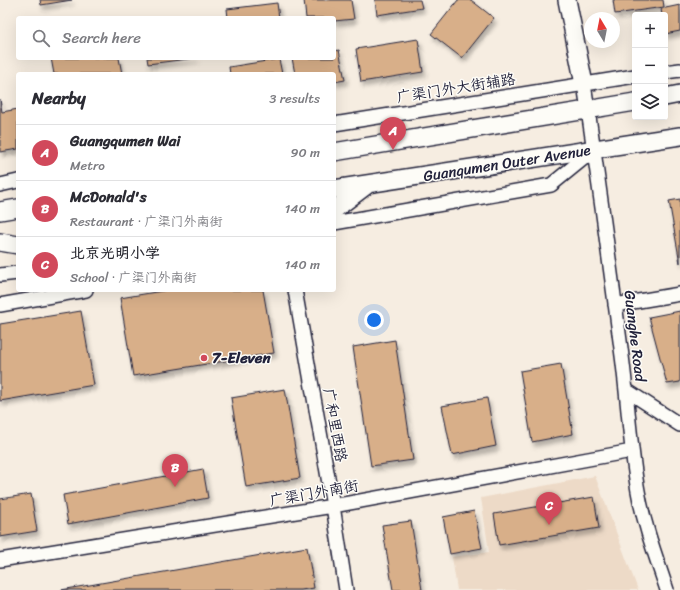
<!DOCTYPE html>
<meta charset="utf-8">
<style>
:root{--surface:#fff;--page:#f7f7f7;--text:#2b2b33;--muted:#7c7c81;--line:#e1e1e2;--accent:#d1495b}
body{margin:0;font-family:Sriracha,"LXGW WenKai TC",sans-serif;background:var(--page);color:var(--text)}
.controls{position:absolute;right:12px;top:12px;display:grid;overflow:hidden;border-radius:4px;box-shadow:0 4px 16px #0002}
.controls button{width:36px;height:36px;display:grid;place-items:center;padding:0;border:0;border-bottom:1px solid var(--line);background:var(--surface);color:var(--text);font:20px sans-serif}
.compass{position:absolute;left:584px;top:12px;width:36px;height:36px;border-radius:50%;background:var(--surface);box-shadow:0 4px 16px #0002;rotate:350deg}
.you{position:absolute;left:374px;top:320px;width:14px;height:14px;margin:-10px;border:3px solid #fff;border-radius:50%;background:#1a73e8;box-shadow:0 0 0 6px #1a73e833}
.badge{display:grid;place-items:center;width:26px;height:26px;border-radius:50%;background:var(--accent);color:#fff;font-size:13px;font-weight:700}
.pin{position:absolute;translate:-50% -33px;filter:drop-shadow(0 1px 2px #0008)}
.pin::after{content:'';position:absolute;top:21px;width:14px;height:12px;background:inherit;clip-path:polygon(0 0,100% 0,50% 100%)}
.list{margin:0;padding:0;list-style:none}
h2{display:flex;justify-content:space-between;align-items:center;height:52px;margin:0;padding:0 16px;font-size:17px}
h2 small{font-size:13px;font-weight:400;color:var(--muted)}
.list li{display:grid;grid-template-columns:26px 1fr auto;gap:12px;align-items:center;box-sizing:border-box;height:56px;padding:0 16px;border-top:1px solid var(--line)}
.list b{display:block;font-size:15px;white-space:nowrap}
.list p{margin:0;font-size:13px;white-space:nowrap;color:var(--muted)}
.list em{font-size:13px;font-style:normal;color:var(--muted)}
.icon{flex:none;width:22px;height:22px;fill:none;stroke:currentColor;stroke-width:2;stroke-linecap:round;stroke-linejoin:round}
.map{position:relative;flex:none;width:680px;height:590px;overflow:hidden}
.search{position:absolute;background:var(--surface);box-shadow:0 4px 16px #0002;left:16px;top:16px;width:320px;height:44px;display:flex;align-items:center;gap:10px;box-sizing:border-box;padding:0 14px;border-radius:4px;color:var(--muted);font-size:15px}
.panel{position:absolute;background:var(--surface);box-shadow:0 4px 16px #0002;left:16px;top:72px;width:320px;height:220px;border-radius:4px}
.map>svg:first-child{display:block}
.built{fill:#eddac7}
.building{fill:#d8af89;stroke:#22223b;filter:url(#shadow)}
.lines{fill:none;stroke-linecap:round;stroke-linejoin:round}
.minor-casing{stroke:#22223b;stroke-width:16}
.major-casing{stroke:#22223b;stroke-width:20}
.minor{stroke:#fdfcf7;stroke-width:13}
.major{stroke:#fdfcf7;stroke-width:17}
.poi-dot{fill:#d1495b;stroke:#fdfcf7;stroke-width:1.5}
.labels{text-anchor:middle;stroke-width:3;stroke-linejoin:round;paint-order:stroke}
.street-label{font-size:15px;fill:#22223b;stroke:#fdfcf7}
.poi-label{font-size:15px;font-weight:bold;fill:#22223b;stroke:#fdfcf7;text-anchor:start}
</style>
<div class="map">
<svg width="680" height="590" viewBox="0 0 680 590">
<defs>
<filter id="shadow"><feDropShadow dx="2.5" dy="4.5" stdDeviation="2" flood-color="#0004"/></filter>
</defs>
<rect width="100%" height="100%" fill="#f6ede1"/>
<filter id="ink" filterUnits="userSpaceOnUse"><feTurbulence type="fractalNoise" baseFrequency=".025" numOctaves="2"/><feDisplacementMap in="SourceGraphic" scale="8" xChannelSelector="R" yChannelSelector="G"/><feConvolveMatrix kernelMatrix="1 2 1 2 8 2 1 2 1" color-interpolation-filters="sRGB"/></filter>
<g filter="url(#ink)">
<path class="built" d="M595,476L638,590H457L452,557L489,552L481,498Z"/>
<path class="building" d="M40,0H72L41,5Z
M304,0H351L354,19L334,21V18H306Z
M375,0H420L422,8L377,15Z
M458,0H471L494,18L462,58L431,34Z
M613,0H663L664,7L615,14Z
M277,3L279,18H228L227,9Z
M680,5V31L665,34V15H662L661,9Z
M418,39L423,72L361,82L356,49Z
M339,50L345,80L334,82V74H295L292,58H334V51Z
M51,58H119L122,74H54Z
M147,58H196L148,64Z
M279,59L282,74H230L229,67Z
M0,99L2,112L18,109V149L0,152Z
M680,199V263L669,201Z
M168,290H263L274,353L133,376L120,298Z
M81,311L94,385L0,401V324Z
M680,311V382L667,384L649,317Z
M395,340L413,460L371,466L353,347Z
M561,364L573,434L532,442L520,371Z
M285,389L300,478L246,487L231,398Z
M487,398L496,446L452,455L442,406Z
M203,469L208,498L68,524L63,495Z
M31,494L37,531L0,537V499Z
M594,497L599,528L499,545L494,514Z
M474,511L482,548L450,554L443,517Z
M411,521L422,590H393L382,525Z
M307,547L314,588L301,590H61Z"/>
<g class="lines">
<defs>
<path id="minor" d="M665,72L680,70
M584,84C598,174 610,265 622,356C628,401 630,447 638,491C644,525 656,557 667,590
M334,124L635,76
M0,185L18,181
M334,223L551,185L594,150
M0,275L18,273
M295,290L333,506L346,590
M0,305L86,290
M615,305L680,294
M626,390L680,425
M0,560L333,506L632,451"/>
<path id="major" d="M567,0L584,84
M665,97L680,94
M334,152L635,102
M334,189L680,136
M334,210L367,185
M0,211L18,208
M0,242L18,245"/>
</defs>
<use href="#minor" class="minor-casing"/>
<use href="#major" class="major-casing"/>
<use href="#minor" class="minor"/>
<use href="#major" class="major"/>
</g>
</g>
<circle class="poi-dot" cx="204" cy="358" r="4"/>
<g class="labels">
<g class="street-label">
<text transform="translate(456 88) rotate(-9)" y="5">广渠门外大街辅路</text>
<text transform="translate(507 163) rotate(-9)" y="5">Guanqumen Outer Avenue</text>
<text transform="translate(635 336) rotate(83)" y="5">Guanghe Road</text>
<text transform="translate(335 425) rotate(80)" y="5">广和里西路</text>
<text transform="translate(314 493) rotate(-10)" y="5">广渠门外南街</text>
</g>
<g class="poi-label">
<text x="212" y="363">7-Eleven</text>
</g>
</g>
</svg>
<div class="controls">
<button>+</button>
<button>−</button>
<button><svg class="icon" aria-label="layers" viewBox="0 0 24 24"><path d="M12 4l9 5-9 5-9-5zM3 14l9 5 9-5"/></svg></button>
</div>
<svg class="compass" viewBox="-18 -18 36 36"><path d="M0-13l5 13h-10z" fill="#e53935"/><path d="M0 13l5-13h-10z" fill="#7c7c81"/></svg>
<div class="you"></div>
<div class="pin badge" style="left:393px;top:150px">A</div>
<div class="pin badge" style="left:175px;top:487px">B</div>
<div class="pin badge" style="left:549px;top:525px">C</div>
<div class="search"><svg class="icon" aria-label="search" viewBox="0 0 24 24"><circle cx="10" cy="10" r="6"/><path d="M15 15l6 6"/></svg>Search here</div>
<section class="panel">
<h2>Nearby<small>3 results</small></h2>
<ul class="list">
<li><span class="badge">A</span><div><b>Guangqumen Wai</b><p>Metro</p></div><em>90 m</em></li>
<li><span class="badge">B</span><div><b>McDonald's</b><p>Restaurant · 广渠门外南街</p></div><em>140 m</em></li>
<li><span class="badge">C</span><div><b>北京光明小学</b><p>School · 广渠门外南街</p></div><em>140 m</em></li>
</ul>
</section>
</div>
